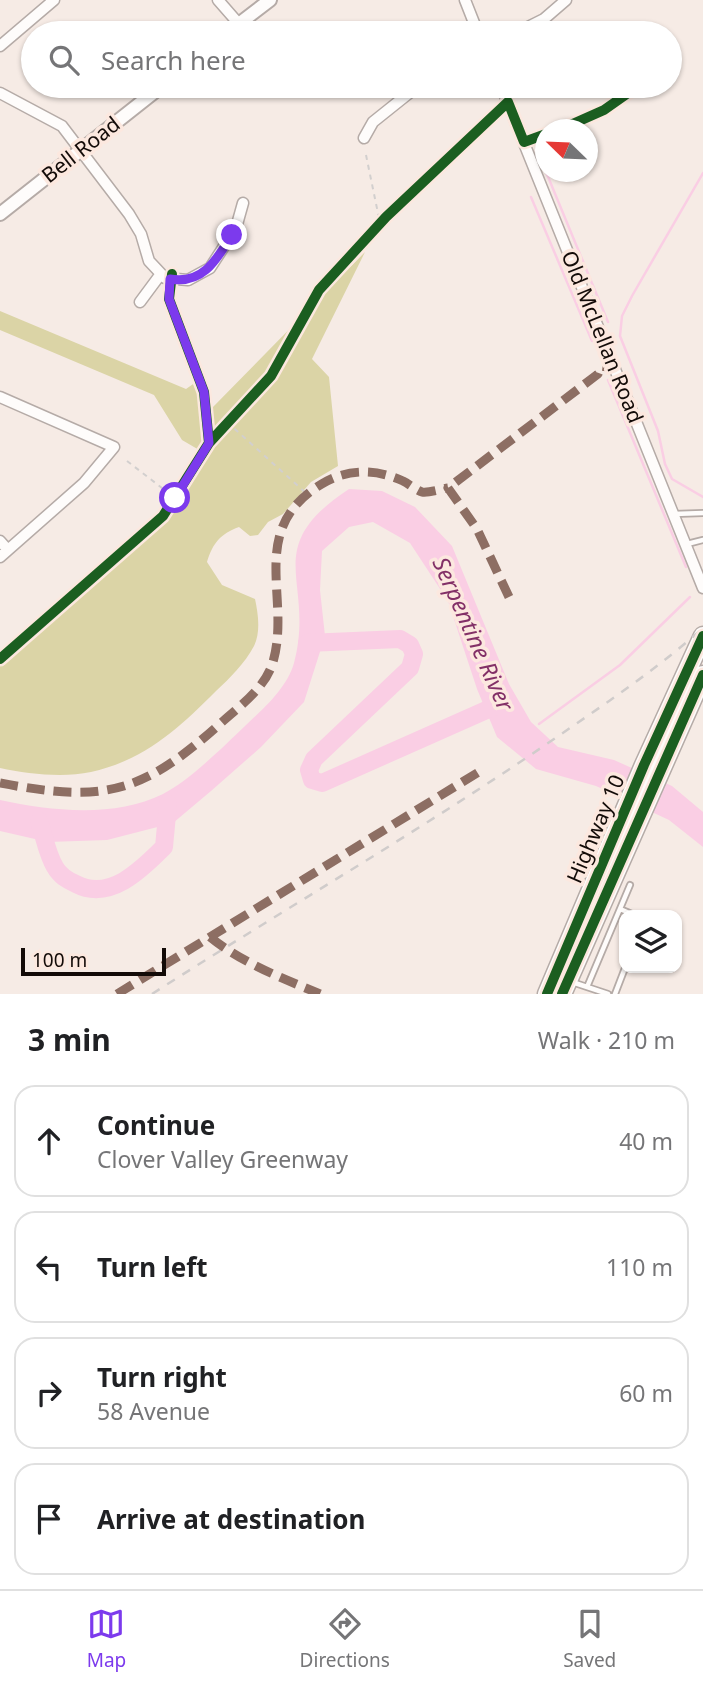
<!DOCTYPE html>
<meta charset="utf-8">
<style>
:root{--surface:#fff;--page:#f2f2f2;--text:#202124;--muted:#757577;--line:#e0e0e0;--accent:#7c3aed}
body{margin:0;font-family:"Noto Sans",sans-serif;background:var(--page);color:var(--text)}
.controls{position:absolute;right:21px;bottom:21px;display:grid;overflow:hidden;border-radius:14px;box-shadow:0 2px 5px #0004}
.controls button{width:63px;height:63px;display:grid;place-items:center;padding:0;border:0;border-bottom:2px solid var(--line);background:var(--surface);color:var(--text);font:35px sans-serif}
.compass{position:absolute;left:535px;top:119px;width:63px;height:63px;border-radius:50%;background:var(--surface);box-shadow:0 2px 5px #0004;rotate:293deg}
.scale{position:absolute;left:21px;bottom:18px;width:145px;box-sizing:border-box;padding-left:7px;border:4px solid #130b08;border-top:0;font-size:19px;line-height:24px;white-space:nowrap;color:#130b08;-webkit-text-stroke:5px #fce8df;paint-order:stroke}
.stop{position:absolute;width:21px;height:21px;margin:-16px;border:5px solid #7c3aed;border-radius:50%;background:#fff}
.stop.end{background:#7c3aed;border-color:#fff;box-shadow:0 2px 7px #0008}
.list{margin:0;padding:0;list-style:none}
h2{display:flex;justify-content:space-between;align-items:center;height:91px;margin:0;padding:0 28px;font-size:30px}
h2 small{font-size:23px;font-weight:400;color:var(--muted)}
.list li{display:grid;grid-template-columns:46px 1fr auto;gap:21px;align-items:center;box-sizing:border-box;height:112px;margin:0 14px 14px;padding:0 14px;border:2px solid var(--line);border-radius:21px}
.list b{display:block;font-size:26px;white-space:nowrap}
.list p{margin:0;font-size:23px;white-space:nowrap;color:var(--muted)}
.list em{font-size:23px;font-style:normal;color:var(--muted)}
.icon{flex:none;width:38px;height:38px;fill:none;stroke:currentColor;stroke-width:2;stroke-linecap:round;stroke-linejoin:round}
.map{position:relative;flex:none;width:703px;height:994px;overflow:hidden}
.search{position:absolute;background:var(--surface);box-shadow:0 2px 5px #0004;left:21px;right:21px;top:21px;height:77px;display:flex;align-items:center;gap:18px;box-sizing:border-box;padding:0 24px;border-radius:38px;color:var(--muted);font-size:26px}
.sheet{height:595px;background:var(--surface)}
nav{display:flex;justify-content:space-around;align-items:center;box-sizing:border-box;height:98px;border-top:2px solid var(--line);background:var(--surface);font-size:19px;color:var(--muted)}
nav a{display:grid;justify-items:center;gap:4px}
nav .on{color:var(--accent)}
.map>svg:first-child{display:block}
.green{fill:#dbd4a6}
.water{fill:#facee4}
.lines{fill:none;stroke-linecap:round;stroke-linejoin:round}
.stream{stroke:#facee4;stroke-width:2.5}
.river{stroke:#facee4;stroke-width:18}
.lane-casing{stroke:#b5aba7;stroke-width:8}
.street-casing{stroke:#b5aba7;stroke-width:13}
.secondary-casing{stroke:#b5aba7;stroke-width:16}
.highway-casing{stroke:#b5aba7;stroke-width:21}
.path{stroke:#d2cfce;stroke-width:2;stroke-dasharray:5 5;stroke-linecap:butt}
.lane{stroke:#fefcfb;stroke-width:4.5}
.street{stroke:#fefcfb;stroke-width:10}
.secondary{stroke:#fefcfb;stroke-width:12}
.highway{stroke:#fefcfb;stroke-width:18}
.rail{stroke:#d0cccb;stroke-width:2.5;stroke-dasharray:9 9;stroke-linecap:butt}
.quiet{stroke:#8d6e63;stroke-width:9;stroke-dasharray:18 9;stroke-linecap:butt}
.cycleway-casing{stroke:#fce8df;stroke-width:15}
.cycleway{stroke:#1b5e20;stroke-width:10}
.route{stroke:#7c3aed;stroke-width:9}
.labels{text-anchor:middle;stroke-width:7;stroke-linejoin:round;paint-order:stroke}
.street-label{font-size:21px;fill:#130b08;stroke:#fce8df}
.water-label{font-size:23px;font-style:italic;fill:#833067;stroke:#fce8df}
</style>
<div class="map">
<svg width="703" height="994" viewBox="0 0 703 994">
<rect width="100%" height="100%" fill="#f6ebe5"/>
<path class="green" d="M365,252L312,359L329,377L338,466L311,482L283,514L268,522L258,535L250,536L239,527C220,534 213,543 207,562L222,585L255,599C258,613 261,632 254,646C245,663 230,678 216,691C179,728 145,760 91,772C63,778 28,774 0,768V666L167,518L206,454L182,440L154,395L0,330V311L186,389L196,382L203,408L213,407Z"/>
<path class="water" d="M349,489L382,491L415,507L452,546L509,684L531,722L558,747L614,760L672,786L703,812V847L669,820L596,786L536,769L497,737L477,689L448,601L410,543L373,522L349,527L322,551L320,590L325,636L304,702L261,747L211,791L173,823L107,840L48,842L0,831V800C51,811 115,818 163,794C190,780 223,747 245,726C264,708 287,688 294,663C316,580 258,549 349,489Z"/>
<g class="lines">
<path class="stream" d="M544,167L608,322
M703,173L632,296L622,316L620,336L658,431L665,464L672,479L703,497
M531,197L592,341
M608,380L686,567
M539,724L620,665L690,597"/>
<path class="river" d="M307,643L400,639L410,645L414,654L410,668L314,759L309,770L312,780L322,783L500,704
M39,821C44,835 47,854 55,867C60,876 67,880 76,884C110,902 142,869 164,847L168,804"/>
<defs>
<path id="lane" d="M674,514L703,513
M687,544L703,540
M620,909L634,915
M572,982L608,994
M587,987L630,885
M615,994L625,968"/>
<path id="street" d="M218,0L239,24
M465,0L478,33
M516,33L544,19L566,0
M0,46L54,0
M501,86L703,588
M0,93L62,126L129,214L141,234L149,261L165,278L188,280L210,268L236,228L243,203
M364,138L373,122L418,86
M140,302L160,275
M0,397L114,447L84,483L0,557
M0,541L8,550"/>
<path id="secondary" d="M227,33L270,0
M0,214L162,86"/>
<path id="highway" d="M547,994L644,765L703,636
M562,994L703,675"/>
</defs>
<use href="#lane" class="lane-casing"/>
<use href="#street" class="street-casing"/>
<use href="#secondary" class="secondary-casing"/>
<use href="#highway" class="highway-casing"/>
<path class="path" d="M366,155L380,223
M227,422L307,494
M127,461L175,498"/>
<use href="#lane" class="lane"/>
<use href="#street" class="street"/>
<use href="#secondary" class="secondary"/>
<use href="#highway" class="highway"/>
<path class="rail" d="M152,994C286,908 423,829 554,739C605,704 657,669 703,628"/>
<path class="quiet" d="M509,597L477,529L448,488L598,374L601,366L614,368
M0,783C105,803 142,794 222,722C241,705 265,688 273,662C292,596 244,526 327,481C352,468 379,470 403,481C409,484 416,490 422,492C429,493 441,489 448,488
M210,937C242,963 282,978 320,994
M117,994L482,770"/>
<defs>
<path id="cycleway" d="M559,130L604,110L638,86
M172,274L169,299L204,392L209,443
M0,659L163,516L209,443L271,376L319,290L386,217L508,102L524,142L546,134
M547,994L644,765L703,636
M562,994L703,675"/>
</defs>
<use href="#cycleway" class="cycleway-casing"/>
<use href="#cycleway" class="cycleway"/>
</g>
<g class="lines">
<path class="route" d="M175,498L209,443L204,392L169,299L170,279C203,285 217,259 232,235"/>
</g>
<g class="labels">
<g class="street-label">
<text transform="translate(81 150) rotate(-38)" y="7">Bell Road</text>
<text transform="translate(602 337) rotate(68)" y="7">Old McLellan Road</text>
<text transform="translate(596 829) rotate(-67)" y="7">Highway 10</text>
</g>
<g class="water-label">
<text transform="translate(473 634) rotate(66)" y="8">Serpentine River</text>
</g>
</g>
</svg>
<div class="controls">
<button><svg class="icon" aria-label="layers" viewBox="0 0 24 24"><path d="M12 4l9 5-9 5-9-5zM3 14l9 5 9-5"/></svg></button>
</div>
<svg class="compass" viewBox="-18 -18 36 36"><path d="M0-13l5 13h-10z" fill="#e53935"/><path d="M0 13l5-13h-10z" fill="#757577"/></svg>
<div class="scale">100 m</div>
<div class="stop" style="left:175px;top:498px"></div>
<div class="stop end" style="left:232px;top:235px"></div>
<div class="search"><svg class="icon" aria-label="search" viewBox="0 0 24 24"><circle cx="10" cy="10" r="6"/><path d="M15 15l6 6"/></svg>Search here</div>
</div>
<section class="sheet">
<h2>3 min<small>Walk · 210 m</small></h2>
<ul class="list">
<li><svg class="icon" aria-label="ahead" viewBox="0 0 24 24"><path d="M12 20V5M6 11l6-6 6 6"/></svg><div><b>Continue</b><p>Clover Valley Greenway</p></div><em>40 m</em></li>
<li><svg class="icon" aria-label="left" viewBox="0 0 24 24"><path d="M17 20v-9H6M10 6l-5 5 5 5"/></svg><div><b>Turn left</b></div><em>110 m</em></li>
<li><svg class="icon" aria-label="right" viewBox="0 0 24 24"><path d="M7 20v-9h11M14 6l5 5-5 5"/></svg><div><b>Turn right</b><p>58 Avenue</p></div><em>60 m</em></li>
<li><svg class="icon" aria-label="arrive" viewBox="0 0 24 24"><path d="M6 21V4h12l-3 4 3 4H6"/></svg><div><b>Arrive at destination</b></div></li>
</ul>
</section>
<nav>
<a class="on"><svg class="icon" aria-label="map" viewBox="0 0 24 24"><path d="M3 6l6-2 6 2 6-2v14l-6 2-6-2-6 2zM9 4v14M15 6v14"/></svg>Map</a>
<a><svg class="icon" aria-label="directions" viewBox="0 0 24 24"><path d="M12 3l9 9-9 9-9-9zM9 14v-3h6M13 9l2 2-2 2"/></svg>Directions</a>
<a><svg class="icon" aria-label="saved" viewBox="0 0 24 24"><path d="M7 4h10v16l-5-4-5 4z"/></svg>Saved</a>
</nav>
